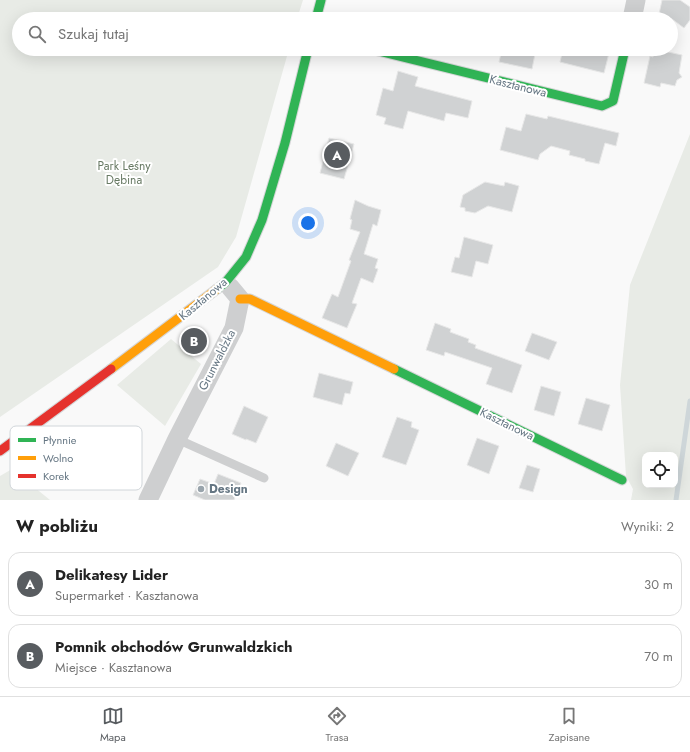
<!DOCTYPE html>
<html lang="pl">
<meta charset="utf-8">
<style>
:root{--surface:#fff;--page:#f2f2f2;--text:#222;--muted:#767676;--line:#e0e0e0;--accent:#585c60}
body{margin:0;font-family:Jost,sans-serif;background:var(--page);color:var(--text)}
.controls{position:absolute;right:12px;bottom:12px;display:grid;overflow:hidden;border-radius:8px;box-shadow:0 4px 16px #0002}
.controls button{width:36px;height:36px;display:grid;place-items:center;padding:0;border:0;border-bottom:1px solid var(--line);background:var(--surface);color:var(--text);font:20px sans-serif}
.you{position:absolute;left:308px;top:223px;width:14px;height:14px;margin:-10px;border:3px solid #fff;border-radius:50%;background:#1a73e8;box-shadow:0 0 0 6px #1a73e833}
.badge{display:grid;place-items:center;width:26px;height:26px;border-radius:50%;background:var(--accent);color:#fff;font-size:13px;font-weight:700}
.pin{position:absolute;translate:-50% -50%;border:2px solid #fff;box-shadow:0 1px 4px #0006}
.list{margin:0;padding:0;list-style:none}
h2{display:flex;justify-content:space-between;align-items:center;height:52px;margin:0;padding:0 16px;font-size:17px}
h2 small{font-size:13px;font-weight:400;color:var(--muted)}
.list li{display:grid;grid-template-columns:26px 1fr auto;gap:12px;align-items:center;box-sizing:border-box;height:64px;margin:0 8px 8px;padding:0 8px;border:1px solid var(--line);border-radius:12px}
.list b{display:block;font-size:15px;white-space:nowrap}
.list p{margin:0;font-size:13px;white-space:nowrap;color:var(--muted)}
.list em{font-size:13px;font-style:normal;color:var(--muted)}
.icon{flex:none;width:22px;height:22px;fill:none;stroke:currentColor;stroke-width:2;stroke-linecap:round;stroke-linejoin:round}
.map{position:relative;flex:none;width:690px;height:500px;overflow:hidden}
.search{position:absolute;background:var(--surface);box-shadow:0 4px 16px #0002;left:12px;right:12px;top:12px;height:44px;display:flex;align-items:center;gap:10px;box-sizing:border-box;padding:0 14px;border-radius:22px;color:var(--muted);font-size:15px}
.sheet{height:196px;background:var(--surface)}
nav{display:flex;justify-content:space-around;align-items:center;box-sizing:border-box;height:56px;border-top:1px solid var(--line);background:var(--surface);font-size:11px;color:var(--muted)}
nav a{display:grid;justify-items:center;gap:2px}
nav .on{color:var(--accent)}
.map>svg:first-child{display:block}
.green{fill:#e8ebe6;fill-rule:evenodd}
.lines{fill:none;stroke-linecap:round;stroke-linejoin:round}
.stream{stroke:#ced6d9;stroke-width:5}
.building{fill:#d0d2d3;stroke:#e8e8e8}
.fast-casing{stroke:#d5d6d7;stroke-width:11}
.slow-casing{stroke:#d5d6d7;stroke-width:11}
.jam-casing{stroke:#d5d6d7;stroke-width:11}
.lane{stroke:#cecfd0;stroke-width:9}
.street{stroke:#cecfd0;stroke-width:19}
.fast{stroke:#30b455;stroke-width:9}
.slow{stroke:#ff9f0a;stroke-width:9}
.jam{stroke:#e5322d;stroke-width:9}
.poi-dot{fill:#99a4ac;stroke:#fff;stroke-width:1.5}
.labels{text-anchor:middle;stroke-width:4;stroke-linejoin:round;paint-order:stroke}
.street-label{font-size:12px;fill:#657683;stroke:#fff}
.park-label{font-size:12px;fill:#687a64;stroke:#fff}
.poi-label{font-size:12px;font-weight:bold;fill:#657683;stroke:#fff;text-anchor:start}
.key{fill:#fff;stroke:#d1d6da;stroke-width:1}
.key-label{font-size:11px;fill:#657683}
</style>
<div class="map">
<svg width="690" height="500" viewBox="0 0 690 500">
<rect width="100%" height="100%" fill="#f9f9f9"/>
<path class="green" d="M0,0H303L297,19H19V49H289L236,237L218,267L0,417Z
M690,134V500H631L633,489L626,476L620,385L630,285ZM645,455H675V485H645Z
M171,339L201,364L165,426L117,385Z
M12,469L50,500H0V476Z"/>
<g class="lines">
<path class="stream" d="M676,500L690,401"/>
</g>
<path class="building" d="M662,0H680L690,7V20L684,28L672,19H658Z
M502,49H536L532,69L499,62Z
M563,49H610L604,73L560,62Z
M654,49L682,55L679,73L682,77L677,80L675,86L661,83L660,87L644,83L650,56L653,57Z
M398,71L418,77L415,86L472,101L468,118L446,113L444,121L408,111L403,129L384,124L386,118L376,115L383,88L393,91Z
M526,114L547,119L548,116L619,133L616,146L605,143L599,164L585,161V159L569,155L570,151L551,146L540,154L538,160L500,150L506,127L521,131Z
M329,138L354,144L344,179L320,173Z
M485,182L504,186L505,182L519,186L512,212L488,206L475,213L465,211V208L460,207L463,195Z
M355,200L368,206L381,210L377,226L373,224L364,254L378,259L375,268L378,269L373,283L361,278L352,303L357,304L347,328L322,318L332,294L338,297L351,261L349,260L360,232L350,229L352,220L350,219Z
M464,237L493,245L488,264L476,261L472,277L451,272L455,257L459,258Z
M435,323L451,329L450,332L469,339L468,342L476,345L475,348L522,365L512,393L486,384L492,368L445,352L444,356L426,350Z
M532,333L557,342L549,360L525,351Z
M319,373L353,382L350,394L345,393L342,405L313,397Z
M541,386L561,392L554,416L534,410Z
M586,398L610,405L602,431L578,424Z
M244,406L268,417L256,443L246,439V440L232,434Z
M397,417L412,422L411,427L419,430L406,465L382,457Z
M477,438L499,446L489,474L467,465Z
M336,443L359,453L348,476L326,466Z
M527,465L540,469L533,492L519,488Z
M218,474L241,483L234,500H205L193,495L200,479L214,484Z"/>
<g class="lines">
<defs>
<path id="fast" d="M316,19L321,0
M370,49L602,106L613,101L625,49
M217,289L225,283L246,257L262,220L285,143L308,49
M394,369L622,480"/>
<path id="slow" d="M240,299H250L394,369
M111,369L217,289"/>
<path id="jam" d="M0,451L111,369"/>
</defs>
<use href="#fast" class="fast-casing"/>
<use href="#slow" class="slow-casing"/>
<use href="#jam" class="jam-casing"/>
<path class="lane" d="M177,439L264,478"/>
<path class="street" d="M632,19L636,0
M148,500L177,439L234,328L240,299L230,287"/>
<use href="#fast" class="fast"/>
<use href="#slow" class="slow"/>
<use href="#jam" class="jam"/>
</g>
<circle class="poi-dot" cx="201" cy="489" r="4"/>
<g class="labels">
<g class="street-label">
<text transform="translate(518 86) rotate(14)" y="4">Kasztanowa</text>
<text transform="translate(203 299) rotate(-40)" y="4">Kasztanowa</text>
<text transform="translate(217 360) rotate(-63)" y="4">Grunwaldzka</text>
<text transform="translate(507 424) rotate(26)" y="4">Kasztanowa</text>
</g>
<g class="park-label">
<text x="124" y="170">Park Leśny<tspan x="124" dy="14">Dębina</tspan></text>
</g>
<g class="poi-label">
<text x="209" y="493">Design</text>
</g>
</g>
<rect x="10" y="426" width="132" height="64" rx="6" class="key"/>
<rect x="18" y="438" width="18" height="4" fill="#30b455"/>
<rect x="18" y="456" width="18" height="4" fill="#ff9f0a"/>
<rect x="18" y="474" width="18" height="4" fill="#e5322d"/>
<g class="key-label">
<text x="43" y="444">Płynnie</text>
<text x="43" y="462">Wolno</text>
<text x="43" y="480">Korek</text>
</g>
</svg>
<div class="controls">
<button><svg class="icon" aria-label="locate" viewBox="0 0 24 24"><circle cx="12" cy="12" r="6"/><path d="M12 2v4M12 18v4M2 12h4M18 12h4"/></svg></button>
</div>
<div class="you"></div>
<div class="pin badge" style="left:337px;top:155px">A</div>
<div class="pin badge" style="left:194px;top:341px">B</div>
<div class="search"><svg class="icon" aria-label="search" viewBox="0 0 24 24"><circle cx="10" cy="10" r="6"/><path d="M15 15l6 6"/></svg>Szukaj tutaj</div>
</div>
<section class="sheet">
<h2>W pobliżu<small>Wyniki: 2</small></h2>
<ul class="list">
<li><span class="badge">A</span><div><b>Delikatesy Lider</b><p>Supermarket · Kasztanowa</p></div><em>30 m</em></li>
<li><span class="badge">B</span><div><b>Pomnik obchodów Grunwaldzkich</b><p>Miejsce · Kasztanowa</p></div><em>70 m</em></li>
</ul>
</section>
<nav>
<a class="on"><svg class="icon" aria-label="map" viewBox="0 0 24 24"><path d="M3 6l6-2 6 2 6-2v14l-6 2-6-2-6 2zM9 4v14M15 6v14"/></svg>Mapa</a>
<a><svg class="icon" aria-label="directions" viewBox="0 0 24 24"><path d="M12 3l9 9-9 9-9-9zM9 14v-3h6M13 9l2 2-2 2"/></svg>Trasa</a>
<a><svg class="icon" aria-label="saved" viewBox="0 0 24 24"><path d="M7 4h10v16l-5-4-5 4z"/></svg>Zapisane</a>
</nav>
